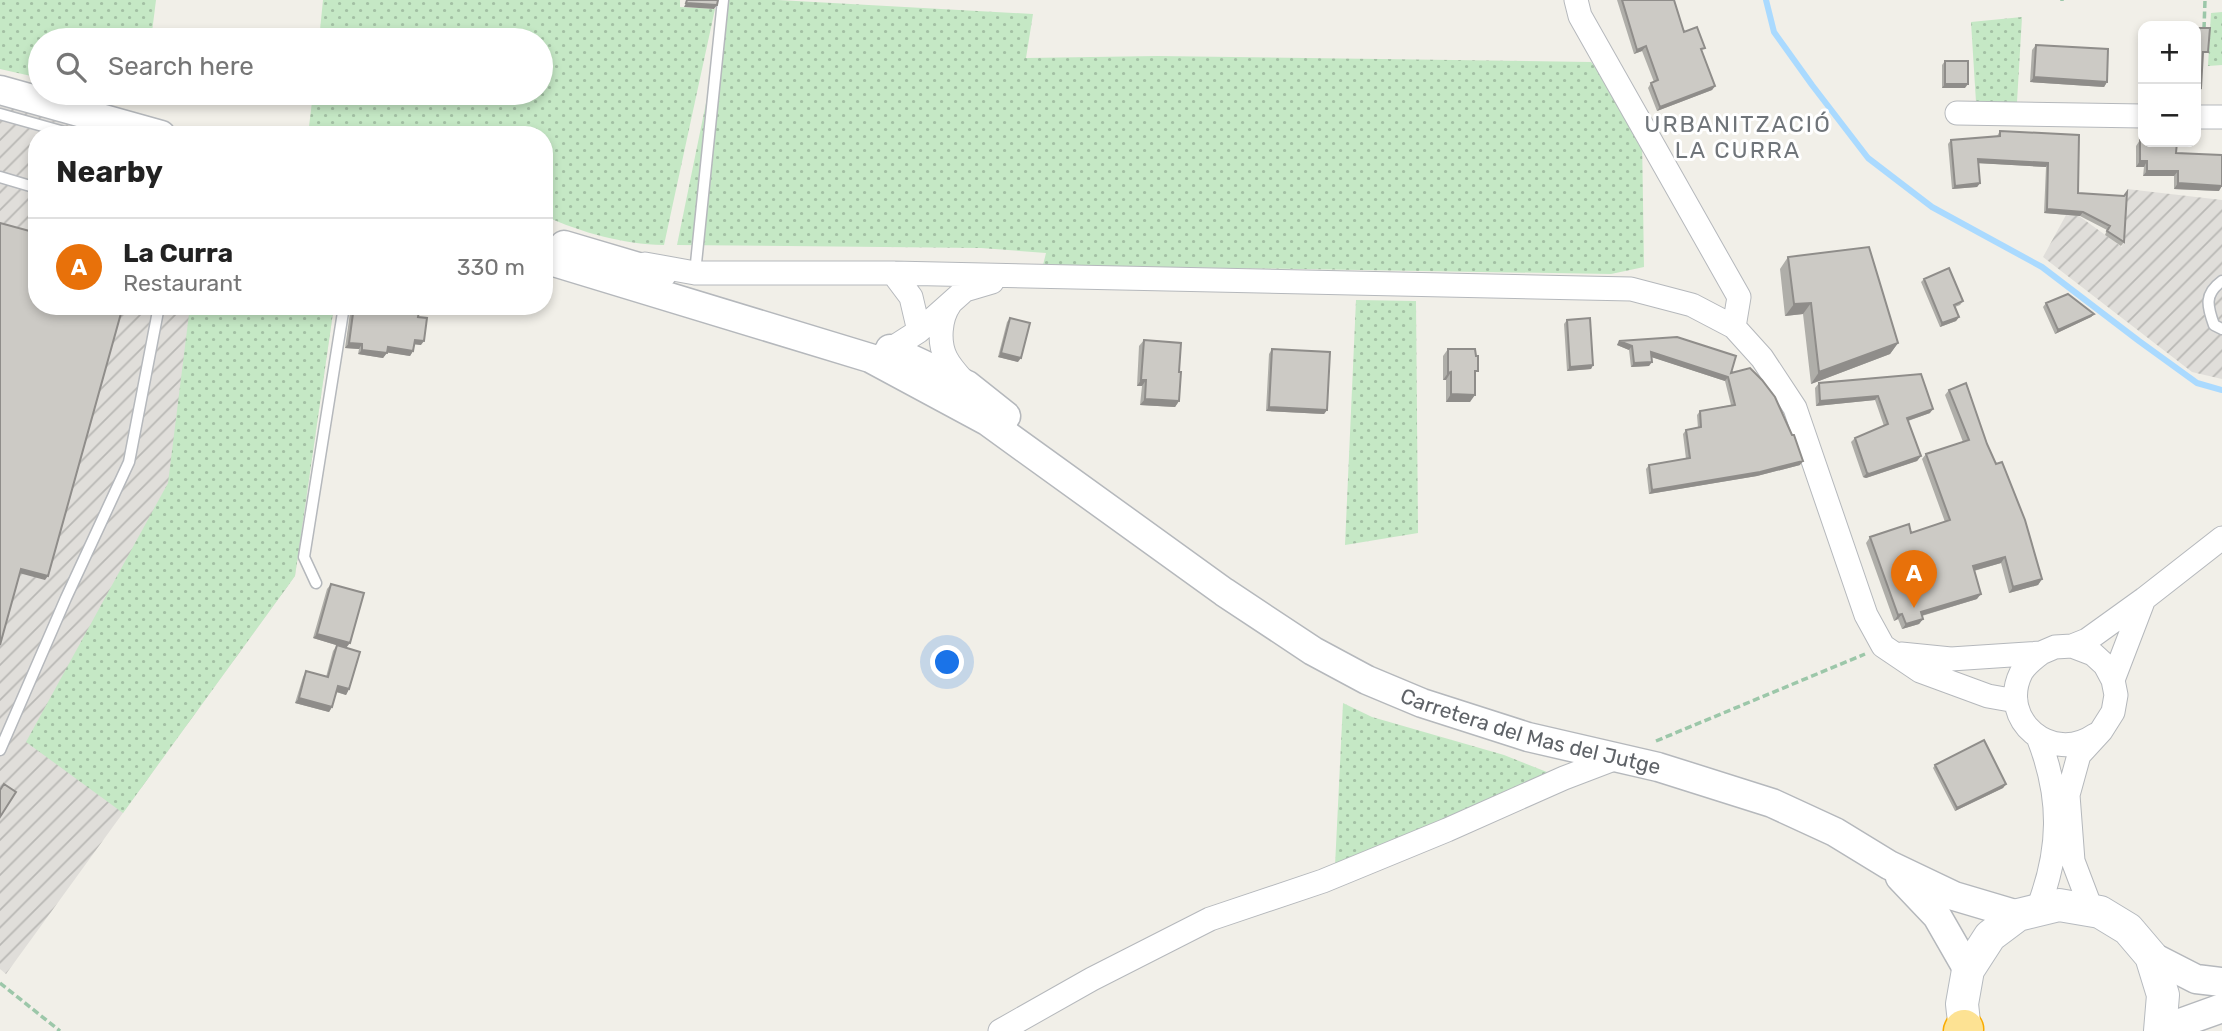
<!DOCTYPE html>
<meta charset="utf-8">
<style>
:root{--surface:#fff;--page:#f2f2f2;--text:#222;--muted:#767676;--line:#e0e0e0;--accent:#ea4335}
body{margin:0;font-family:Rubik,sans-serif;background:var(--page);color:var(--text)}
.controls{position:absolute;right:21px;top:21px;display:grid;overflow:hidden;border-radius:14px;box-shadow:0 4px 10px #0003}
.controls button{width:63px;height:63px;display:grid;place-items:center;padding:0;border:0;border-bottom:2px solid var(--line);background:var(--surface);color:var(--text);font:35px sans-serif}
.you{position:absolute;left:948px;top:663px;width:24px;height:24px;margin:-18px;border:5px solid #fff;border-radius:50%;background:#1a73e8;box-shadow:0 0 0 10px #1a73e833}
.badge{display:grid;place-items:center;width:46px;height:46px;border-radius:50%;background:var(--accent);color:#fff;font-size:23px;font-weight:700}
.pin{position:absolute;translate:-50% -58px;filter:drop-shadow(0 2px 4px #0008)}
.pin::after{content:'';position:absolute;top:37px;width:24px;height:21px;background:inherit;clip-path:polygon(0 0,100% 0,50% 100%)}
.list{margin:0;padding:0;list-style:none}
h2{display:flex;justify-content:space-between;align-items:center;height:91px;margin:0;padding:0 28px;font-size:30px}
h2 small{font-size:23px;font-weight:400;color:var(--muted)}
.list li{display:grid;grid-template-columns:46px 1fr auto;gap:21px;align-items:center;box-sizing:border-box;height:98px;padding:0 28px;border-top:2px solid var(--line)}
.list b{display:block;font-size:26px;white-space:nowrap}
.list p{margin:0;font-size:23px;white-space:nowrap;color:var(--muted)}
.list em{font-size:23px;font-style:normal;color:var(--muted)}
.icon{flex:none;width:38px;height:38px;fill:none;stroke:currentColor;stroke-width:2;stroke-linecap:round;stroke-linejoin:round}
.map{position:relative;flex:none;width:2222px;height:1031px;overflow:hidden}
.search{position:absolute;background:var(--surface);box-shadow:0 4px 10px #0003;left:28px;top:28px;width:525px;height:77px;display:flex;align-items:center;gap:18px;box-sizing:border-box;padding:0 24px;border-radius:38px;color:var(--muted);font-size:26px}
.panel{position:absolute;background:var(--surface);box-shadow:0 4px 10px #0003;left:28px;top:126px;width:525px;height:189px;border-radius:28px}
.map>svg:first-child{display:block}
.industrial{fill:url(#industrial-furrows)}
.green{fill:url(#green-dots)}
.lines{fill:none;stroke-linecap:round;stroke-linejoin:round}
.stream{stroke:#aadaff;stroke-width:6}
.service-casing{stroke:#b5b8bc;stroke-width:13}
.minor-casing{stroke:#b5b8bc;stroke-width:25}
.tertiary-casing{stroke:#b5b8bc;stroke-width:31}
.secondary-casing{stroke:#b6babf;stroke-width:34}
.motorway-casing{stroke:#f9ab00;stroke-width:41}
.path{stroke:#9cc7a9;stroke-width:3.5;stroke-dasharray:7 3.5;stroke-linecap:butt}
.service{stroke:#fff;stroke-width:10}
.minor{stroke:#fff;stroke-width:23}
.tertiary{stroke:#fff;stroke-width:28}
.secondary{stroke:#fff;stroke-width:32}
.motorway{stroke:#fde293;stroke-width:38}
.wall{fill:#afaea9}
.shaded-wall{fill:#8f8d8a}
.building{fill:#cccac5;stroke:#8f8d8a;stroke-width:2}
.labels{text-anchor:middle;stroke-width:6;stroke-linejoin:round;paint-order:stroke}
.street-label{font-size:21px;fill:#5f6368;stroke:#fff}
.neighbourhood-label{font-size:23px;letter-spacing:2px;fill:#70757a;stroke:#fff}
</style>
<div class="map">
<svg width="2222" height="1031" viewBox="0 0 2222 1031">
<defs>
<pattern id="industrial-furrows" width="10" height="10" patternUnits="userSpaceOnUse" patternTransform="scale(1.75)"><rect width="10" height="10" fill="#e0deda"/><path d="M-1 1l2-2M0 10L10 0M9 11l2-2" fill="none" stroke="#b9b8b5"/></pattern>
<pattern id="green-dots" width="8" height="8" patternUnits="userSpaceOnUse" patternTransform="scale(1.75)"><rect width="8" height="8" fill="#c5e8c5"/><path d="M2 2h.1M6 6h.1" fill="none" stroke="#a3c0a4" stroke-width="1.8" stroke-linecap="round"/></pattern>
</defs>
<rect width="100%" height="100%" fill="#f1efe8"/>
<path class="industrial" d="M0,83L194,135H37V306H334L295,576L6,974L0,969Z
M2127,189L2222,200V379L2192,372L2043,257L2066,215L2079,216L2122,247Z"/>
<path class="green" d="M0,0H156L151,40H40V78L0,69Z
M323,0H680V7L715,9L664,245C621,244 584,233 544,216V135H308L313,93H541V40H319Z
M727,0H778L1033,14L1026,58L1157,56L1591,62L1614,87L1642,136L1644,267L1611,274L1043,265L1046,253L981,248L677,245Z
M2222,12V65L2208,66L2211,13Z
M2022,17L2017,102H1976L1971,22Z
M1356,300L1416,301L1418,533L1345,545Z
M190,306H334L295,576L123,813L26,742L168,483Z
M1343,703L1372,717L1504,755L1552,774L1335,866Z"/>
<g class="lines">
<path class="stream" d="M1766,0L1774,32L1812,85L1868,158L1932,207L2042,267L2139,341L2197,383L2222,390"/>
<defs>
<path id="service" d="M0,114L75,135
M0,177L37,188
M695,273L723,0
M2222,281C2204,294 2207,306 2214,325L2222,329
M316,583L304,557L344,306
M0,750L66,598L129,462L159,306"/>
<path id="minor" d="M1576,0L1580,16L1739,297L1734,327
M1957,113L2143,116
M2196,117H2222
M645,264L695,273H893L1631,289L1692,305L1734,327L1762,358L1795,408L1866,615L1883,646L1920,671L1988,696L2016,701
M893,273L911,297L919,331
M950,304C940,318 938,342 946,358C951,368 960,377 967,385
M880,356L919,331L965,290L992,282
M2072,646L2087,640L2144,599L2222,538
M2041,653C2034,659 2026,664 2021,673C1998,720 2052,765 2095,735
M1901,654L1951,659L2041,653L2055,647L2072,646L2093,654L2105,665L2113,680L2116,695L2113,712L2101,731L2079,755L2068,795L2073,861L2092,911
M2113,680L2144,599
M2037,911C2061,850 2062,798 2038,737
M1000,1031L1092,979L1210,919L1323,881L1447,830L1564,778L1619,757"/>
<g id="tertiary">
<path d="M0,90L161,135"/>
<path d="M564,245L662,274"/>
<path id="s1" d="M544,259L870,358L987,421L1224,592L1313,651L1367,680L1422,703L1528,737L1658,767L1772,803L1835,832L1889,865L1954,896L2018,915"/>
<path d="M890,349L967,385L1006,416"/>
<path d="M1900,877L1937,916L1968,970"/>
<path d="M2151,956L2196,979L2222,982"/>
<path d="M2161,1030L2222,1008"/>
</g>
<path id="secondary" d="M1965,1031L1962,1004L1968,970L1990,936L2018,915L2059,905L2100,912L2128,929L2151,956L2163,995L2160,1031"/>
<path id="motorway" d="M1963,1031L1964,1029"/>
</defs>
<use href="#service" class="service-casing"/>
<use href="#minor" class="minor-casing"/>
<use href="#tertiary" class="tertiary-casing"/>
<use href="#secondary" class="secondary-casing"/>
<use href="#motorway" class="motorway-casing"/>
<path class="path" d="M2062,0V1
M2204,29L2205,0
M1656,741L1865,654
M0,983L60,1031"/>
<use href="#service" class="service"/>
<use href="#minor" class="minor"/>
<use href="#tertiary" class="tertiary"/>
<use href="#secondary" class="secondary"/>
<use href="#motorway" class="motorway"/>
</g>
<path class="wall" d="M1617,0H1674L1684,32L1702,51L1715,86L1712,90L1657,111L1648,88L1651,83L1654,82L1642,51L1634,54Z
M2036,45L2107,82L2104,87L2030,82L2032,50Z
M1945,61L1965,88H1942V65Z
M2000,131L2079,135L2078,193L2124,242L2121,246L2105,235L2107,230L2080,216L2044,213L2046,167L1978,163L1980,183L1977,187L1952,189L1948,144L1951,140L1997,136Z
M2140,140L2176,153L2219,191L2174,189V176H2143L2144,167H2136V146Z
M1788,257L1898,343L1890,354L1811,384L1803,314L1785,316L1780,269Z
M1924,279L1963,301L1960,305L1955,307L1959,317L1956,321L1940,327L1921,282Z
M2046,303L2094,314L2091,317L2055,334L2043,307Z
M351,306H386L394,308V306H420L418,317L421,345L414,344L413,351L410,356L387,352L383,358L358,354L359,349L345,348Z
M1010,318L1018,362L998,357L1007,322Z
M1567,320L1593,365L1591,369L1567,371L1564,324Z
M1144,340L1179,372V401L1175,407L1140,405L1142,386H1137L1139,346Z
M1619,341L1731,373L1800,465L1757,476L1649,494L1646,469L1649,465L1686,459L1683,434L1686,430L1698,428L1697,415L1700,411L1731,405L1725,381L1652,357L1649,366L1631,367L1629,350L1617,345Z
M1272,349L1327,410L1324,414L1266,411L1269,354Z
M1448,349L1475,375L1470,402H1446V380H1443V356Z
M1921,374L1930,413L1908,421L1921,456L1917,461L1866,478L1863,477L1851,442L1855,438L1884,426L1875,400L1816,406L1815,388L1819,383Z
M1949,390L1987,444L2042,579L2038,585L2009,593L2001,563L1974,571L1977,599L1922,616L1923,619L1919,624L1902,629L1898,619L1894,621L1866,543L1870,537L1911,533L1945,522L1922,459L1926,454L1963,442L1945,395Z
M331,584L346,648L313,638L327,589Z
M337,645L349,689L346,695L336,692L332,707L329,712L295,703L303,677L306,671L326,677L333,651Z
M1935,765L2006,784L2003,788L1955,811L1933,768Z"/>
<path class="shaded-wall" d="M686,3L717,5L714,9L684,7Z
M1646,46L1642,51L1634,54L1637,50Z
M2034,77L2107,82L2104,87L2030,82Z
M1945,84H1968L1965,88H1942Z
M1715,86L1712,90L1657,111L1660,107Z
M1978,159L2048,163L2046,167L1975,163Z
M2140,161H2147L2144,167H2136Z
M2147,171H2178L2174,176H2143Z
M1980,183L1977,187L1952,189L1955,186Z
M2178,183L2222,186L2219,191L2174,189Z
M2047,209L2083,212L2080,216L2044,213Z
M1811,303L1803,314L1785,316L1794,304Z
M2094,314L2091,317L2055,334L2058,330Z
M1959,317L1956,321L1940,327L1942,323Z
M415,340L424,341L421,345L412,344Z
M1619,341L1632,346L1629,350L1617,345Z
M349,343L362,344L359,349L345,348Z
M1898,343L1890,354L1811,384L1819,372Z
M388,347L413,351L410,356L384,352Z
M362,350L387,353L383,358L358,354Z
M1651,352L1728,377L1725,381L1648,356Z
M1001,353L1021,358L1018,362L998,357Z
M1652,362L1649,366L1631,367L1634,363Z
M1593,365L1591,369L1567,371L1570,367Z
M1451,372L1446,380H1443L1448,373Z
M1141,380H1146L1142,386H1137Z
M1451,394L1475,395L1470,402H1446Z
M1878,396L1875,400L1816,406L1820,401Z
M1145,399L1179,401L1175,407L1140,405Z
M1269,407L1327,410L1324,414L1266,411Z
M1933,409L1930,413L1904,422L1907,418Z
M1921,456L1917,461L1866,478L1863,477L1867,473Z
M1803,461L1800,465L1757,476L1649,494L1652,490Z
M2005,557L2001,563L1969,572L1973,566Z
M21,569L48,576L45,580L19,573Z
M2042,579L2038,585L2009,593L2013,587Z
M1981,594L1977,599L1917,617L1921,612Z
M1902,614L1898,619L1894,621L1898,615Z
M1923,619L1919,624L1902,629L1906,624Z
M317,634L350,643L346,648L313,638Z
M338,686L349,689L346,695L334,691Z
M299,698L332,707L329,712L295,703Z
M2006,784L2003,788L1955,811L1957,808Z"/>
<path class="building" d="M687,0H718L717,5L686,3Z
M1622,0H1674L1684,32L1697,27L1705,48L1701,49L1715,86L1660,107L1651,83L1658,80L1646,46L1637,50Z
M2196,28H2210L2208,52H2203L2201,88L2196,87Z
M2036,45L2108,49L2107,82L2034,77Z
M1945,61H1968V84H1945Z
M2000,131L2079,135L2078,193L2124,196L2127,192L2124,242L2107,231L2110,226L2083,212L2047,209L2048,163L1978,159L1980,183L1955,186L1951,140L2000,136Z
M2140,140H2143V142H2177L2176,153L2222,155V186L2178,183V171H2147V161H2140Z
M0,223L37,233V306H123L48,576L21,569L0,645Z
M1869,247L1898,343L1819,372L1811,303L1794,304L1788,257Z
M1949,268L1963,301L1954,305L1959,317L1942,323L1924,279Z
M2068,294L2094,314L2058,330L2046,303Z
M354,306H386L397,308V306H420L418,317L427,318L424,341L415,340L413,351L388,347L387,353L362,350V344L349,343Z
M1010,318L1030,323L1021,358L1001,353Z
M1590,318L1593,365L1570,367L1567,320Z
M1677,337L1736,356L1731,373L1750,368L1762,380L1775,397L1792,435H1794L1803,461L1760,472L1652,490L1649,465L1690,458L1686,430L1701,427L1700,411L1735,405L1728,377L1651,352L1652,362L1634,363L1632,346L1619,341Z
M1144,340L1181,343L1179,372H1181L1179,401L1145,399L1146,380H1141Z
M1272,349L1330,352L1327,410L1269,407Z
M1448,349H1475L1476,356H1478V371H1475V395L1451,394V372L1448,373Z
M1921,374L1933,409L1907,418L1921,456L1869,474L1867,473L1855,438L1888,424L1878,396L1820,401L1819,383Z
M1966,383L1987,444L1996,464L2002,462L2025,520L2042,579L2013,587L2005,557L1973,566L1981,594L1921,612L1923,619L1906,624L1902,614L1898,615L1870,537L1909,524L1911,533L1950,520L1926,454L1969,440L1949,390Z
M331,584L364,593L350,643L317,634Z
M337,645L360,652L349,689L338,686L332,707L299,698L306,671L328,677Z
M1984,740L2006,784L1957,808L1935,765Z
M4,784L16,792L0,817V790Z"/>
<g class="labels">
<g class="street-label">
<text dy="7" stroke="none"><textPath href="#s1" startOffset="1106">Carretera del Mas del Jutge</textPath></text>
</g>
<g class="neighbourhood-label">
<text x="1738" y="132">URBANITZACIÓ<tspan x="1738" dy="26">LA CURRA</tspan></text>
</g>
</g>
</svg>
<div class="controls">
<button>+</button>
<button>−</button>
</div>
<div class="you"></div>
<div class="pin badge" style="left:1914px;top:608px;background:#e8710a">A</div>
<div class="search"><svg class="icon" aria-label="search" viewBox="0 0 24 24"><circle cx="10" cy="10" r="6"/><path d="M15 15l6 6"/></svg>Search here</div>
<section class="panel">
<h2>Nearby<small></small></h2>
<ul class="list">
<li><span class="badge" style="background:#e8710a">A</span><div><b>La Curra</b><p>Restaurant</p></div><em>330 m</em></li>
</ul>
</section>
</div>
